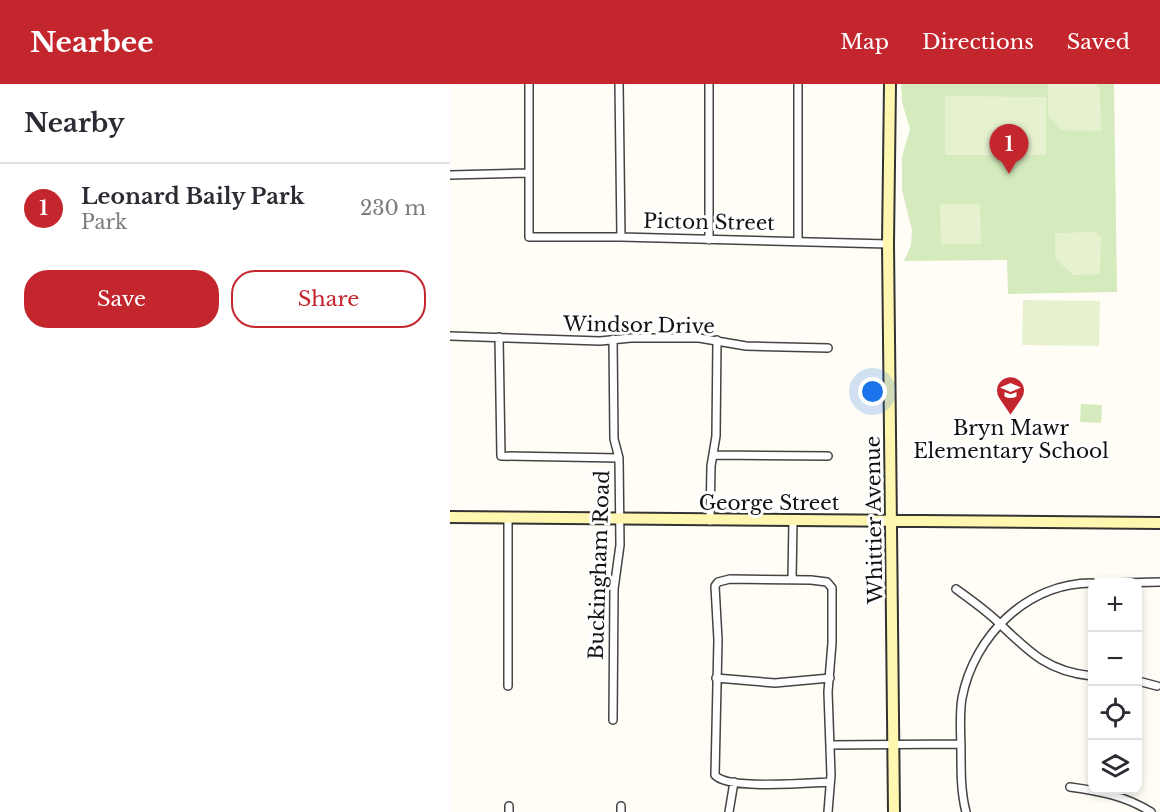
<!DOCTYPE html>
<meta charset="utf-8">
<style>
:root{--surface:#fff;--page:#f7f7f7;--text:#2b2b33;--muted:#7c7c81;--line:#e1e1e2;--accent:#c4262e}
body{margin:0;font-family:"Libre Baskerville",serif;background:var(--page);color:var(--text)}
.controls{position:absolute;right:18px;bottom:18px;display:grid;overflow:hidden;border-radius:12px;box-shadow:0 3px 9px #0003}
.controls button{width:54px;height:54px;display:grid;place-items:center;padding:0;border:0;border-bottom:2px solid var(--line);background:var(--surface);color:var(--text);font:30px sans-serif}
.you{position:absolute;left:423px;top:308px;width:21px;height:21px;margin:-15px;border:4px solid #fff;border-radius:50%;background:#1a73e8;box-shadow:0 0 0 9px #1a73e833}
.badge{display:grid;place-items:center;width:39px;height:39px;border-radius:50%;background:var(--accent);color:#fff;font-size:20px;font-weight:700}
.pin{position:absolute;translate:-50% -50px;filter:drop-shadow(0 2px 3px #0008)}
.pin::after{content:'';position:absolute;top:32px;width:21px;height:18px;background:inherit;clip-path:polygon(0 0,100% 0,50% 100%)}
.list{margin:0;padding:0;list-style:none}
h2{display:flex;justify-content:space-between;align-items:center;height:78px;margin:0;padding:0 24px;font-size:26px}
h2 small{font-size:20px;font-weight:400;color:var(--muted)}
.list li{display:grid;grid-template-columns:39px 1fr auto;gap:18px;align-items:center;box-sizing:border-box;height:90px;padding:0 24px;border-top:2px solid var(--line)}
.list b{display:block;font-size:22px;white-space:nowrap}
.list p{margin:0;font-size:20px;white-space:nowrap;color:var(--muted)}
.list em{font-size:20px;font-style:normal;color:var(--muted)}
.actions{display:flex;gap:12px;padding:18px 24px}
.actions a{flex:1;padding:14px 0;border:2px solid var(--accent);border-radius:24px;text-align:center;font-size:21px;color:var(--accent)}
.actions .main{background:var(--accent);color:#fff}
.icon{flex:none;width:33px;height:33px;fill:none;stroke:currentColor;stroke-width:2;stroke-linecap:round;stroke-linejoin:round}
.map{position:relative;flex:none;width:710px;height:728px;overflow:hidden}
header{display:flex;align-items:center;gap:36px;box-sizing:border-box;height:84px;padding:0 30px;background:var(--accent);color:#fff}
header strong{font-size:28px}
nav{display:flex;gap:33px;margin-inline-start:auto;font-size:21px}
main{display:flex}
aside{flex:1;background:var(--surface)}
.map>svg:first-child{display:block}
.green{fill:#d5ebbd}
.pitch{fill:#e6f2cf}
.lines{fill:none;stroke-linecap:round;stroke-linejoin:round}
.street-casing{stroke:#444;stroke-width:10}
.secondary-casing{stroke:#333;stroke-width:14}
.street{stroke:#fff;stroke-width:7}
.secondary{stroke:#fff6b0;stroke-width:10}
.labels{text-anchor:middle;stroke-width:6;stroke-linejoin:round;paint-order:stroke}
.street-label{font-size:20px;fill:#111;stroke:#fff}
.poi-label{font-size:20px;fill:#111;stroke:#fff}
</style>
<header>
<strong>Nearbee</strong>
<nav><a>Map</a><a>Directions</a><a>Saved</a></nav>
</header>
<main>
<aside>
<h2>Nearby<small></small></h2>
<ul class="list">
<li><span class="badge">1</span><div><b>Leonard Baily Park</b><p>Park</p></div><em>230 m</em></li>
</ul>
<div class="actions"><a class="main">Save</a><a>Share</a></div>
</aside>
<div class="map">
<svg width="710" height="728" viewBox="0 0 710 728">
<rect width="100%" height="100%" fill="#fffdf5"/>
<path class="green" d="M451,0H664L667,208L558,210L557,176L454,177L461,161L462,146L452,106V73L460,45L452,18Z
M631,320L652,321L651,339L630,338Z"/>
<path class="pitch" d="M598,0H645L650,5L651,47L612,46L598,32Z
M495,12L596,13V71H495Z
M490,120H530L531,160H491Z
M645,148L651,154L650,190L623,191L605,174V149Z
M573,216L650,217L649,262L572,261Z"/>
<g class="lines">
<defs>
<path id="street" d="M79,0V153H171L438,160
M169,0L171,153
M259,0V156
M0,91L79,89
M348,157V0
M0,252L150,257L181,254H249L296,262L378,264
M49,253L51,372L169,374
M264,371L378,372
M58,435V602
M260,437L261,382L266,352L267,256
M342,496L343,436
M670,499L710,498
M506,505C521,516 537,527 550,540C580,569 599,588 642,592
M266,594L325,599L380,594
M688,597L707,602
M163,636L164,505L170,461L169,374L164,355L163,255
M380,661L511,660
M620,703C649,707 676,712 701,728
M171,722V728
M59,728V722
M279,728L284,698
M378,728L381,691L378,608L382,559V504L377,498L361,496L280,495L268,498L265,502L268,556L265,691C276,706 359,699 380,698
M516,728C511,709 511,689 511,669C511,650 509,632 512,614C524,552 577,499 642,499"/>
<path id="secondary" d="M440,0L438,160L444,728
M0,433L710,439"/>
</defs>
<use href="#street" class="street-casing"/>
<use href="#secondary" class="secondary-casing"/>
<use href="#street" class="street"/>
<use href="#secondary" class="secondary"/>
</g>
<defs>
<symbol id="school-pin" viewBox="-11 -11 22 30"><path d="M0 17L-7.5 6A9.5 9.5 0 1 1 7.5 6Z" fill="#c4262e" stroke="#fff"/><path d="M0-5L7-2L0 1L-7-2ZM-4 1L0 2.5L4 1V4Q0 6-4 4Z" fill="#fff"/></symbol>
</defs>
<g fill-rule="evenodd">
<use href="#school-pin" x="544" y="290" width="33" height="45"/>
</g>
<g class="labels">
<g class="street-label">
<text transform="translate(259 138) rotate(1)" y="7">Picton Street</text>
<text transform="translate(189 241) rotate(1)" y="7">Windsor Drive</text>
<text x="319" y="426">George Street</text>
<text transform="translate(424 436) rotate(-91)" y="7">Whittier Avenue</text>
<text transform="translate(149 481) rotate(-88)" y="7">Buckingham Road</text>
</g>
<g class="poi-label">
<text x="561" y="351">Bryn Mawr<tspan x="561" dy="23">Elementary School</tspan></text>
</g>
</g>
</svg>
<div class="controls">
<button>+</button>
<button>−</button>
<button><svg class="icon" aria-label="locate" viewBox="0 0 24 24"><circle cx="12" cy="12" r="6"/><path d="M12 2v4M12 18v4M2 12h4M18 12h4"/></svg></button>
<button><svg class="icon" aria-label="layers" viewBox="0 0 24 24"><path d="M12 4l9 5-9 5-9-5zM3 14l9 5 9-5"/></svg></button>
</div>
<div class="you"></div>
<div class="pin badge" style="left:559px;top:90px">1</div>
</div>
</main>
